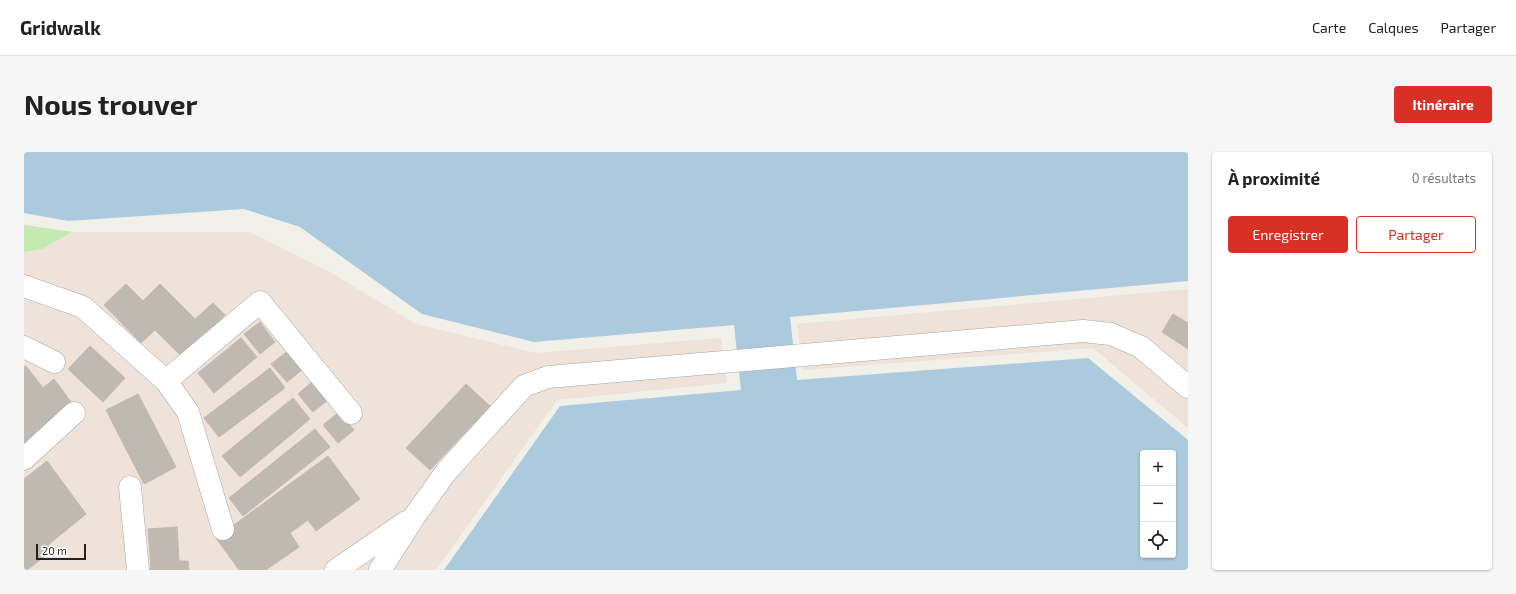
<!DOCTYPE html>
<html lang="fr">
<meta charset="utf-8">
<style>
:root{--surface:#fff;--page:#f6f6f6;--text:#222;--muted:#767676;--line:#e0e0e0;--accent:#d93025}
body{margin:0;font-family:"Exo 2",sans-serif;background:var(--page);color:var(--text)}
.controls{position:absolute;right:12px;bottom:12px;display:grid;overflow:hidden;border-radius:4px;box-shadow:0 1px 3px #0004}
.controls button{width:36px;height:36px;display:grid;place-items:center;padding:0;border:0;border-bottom:1px solid var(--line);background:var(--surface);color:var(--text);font:20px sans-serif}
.scale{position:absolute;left:12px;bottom:10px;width:50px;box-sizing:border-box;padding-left:4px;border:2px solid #222;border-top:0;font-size:11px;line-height:14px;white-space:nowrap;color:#222;-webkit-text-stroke:3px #fff;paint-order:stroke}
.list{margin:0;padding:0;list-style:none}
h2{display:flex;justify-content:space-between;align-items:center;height:52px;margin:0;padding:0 16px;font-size:17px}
h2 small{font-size:13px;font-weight:400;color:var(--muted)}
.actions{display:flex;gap:8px;padding:12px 16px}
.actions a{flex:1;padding:9px 0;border:1px solid var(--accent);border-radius:4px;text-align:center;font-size:14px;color:var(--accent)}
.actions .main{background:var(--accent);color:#fff}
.icon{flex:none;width:22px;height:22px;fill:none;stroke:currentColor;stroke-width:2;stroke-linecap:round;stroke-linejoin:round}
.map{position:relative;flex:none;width:1164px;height:418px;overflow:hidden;border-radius:4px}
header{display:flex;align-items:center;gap:24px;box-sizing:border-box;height:56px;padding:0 20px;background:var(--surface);border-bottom:1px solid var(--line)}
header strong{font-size:19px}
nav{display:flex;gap:22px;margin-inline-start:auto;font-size:14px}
.intro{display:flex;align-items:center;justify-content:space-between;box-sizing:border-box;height:96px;padding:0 24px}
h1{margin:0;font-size:28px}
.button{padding:10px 18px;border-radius:4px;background:var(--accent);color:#fff;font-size:14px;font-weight:700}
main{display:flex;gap:24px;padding:0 24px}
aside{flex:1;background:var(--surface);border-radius:4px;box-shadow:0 1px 3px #0004}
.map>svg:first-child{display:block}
.military{fill:#eee2d9}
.grass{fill:#c4e9b1}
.water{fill:#abcadd;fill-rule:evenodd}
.building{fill:#bfb9b2;stroke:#c3b9ab}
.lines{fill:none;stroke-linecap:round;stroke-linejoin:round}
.minor-casing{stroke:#a6a6a6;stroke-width:23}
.minor{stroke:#fff;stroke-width:22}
</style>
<header>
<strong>Gridwalk</strong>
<nav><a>Carte</a><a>Calques</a><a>Partager</a></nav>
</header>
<div class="intro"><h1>Nous trouver</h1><a class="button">Itinéraire</a></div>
<main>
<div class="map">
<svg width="1164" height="418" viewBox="0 0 1164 418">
<rect width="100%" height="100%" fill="#f1f0e9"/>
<path class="military" d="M0,73L48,80H226L304,119L392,172L512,201L697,186L703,231L533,248L412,418H0Z
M1164,137V276L1069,196L779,218L773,172Z"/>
<path class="grass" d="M0,73L48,80L18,97L0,100Z"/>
<path class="water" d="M0,0H1164V129L766,165L773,228L1064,206L1164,288V418H420L536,254L717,238L710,173L510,190L398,162L276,75L220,57L44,69L0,61ZM1119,301H1149V403H1119Z"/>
<path class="building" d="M102,132L119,149L136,132L171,167L189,151L201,163L158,205L131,178L117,191L80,153Z
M1149,162L1164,171V197L1138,180Z
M236,170L251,190L236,202L220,182Z
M217,186L233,205L190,241L174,221Z
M66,194L101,226L79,250L44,217Z
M264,199L279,217L263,230L247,212Z
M2,214L19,236L30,227L54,259L0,295V215Z
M246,216L261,236L195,285L180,266Z
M289,229L305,247L289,260L274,242Z
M442,232L466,254L406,318L382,296Z
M114,242L152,315L120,332L82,258Z
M269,246L286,267L216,325L198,304Z
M315,260L330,278L314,291L299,273Z
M291,277L306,295L219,364L205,346Z
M304,304L336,347L292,379L284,368L266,381L275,395L242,418H215L192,386Z
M23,309L62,362L24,393L28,399L3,418H0V327Z
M153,375L155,409H164L165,418H123L127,417L124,377Z"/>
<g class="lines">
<defs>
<path id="minor" d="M0,134L59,155L142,229L164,260L199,377
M0,195L30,210
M142,229L236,150L327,261
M0,307L50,261
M106,335L114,418
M312,418L382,370
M356,418L390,365L422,320L500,234L524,225L1059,179L1087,182L1117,195L1164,235"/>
</defs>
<use href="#minor" class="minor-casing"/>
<use href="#minor" class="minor"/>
</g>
</svg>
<div class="controls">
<button>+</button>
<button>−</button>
<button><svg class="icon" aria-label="locate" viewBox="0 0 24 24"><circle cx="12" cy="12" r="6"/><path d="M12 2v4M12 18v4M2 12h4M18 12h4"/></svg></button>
</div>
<div class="scale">20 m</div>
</div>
<aside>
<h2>À proximité<small>0 résultats</small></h2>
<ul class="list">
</ul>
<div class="actions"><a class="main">Enregistrer</a><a>Partager</a></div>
</aside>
</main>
